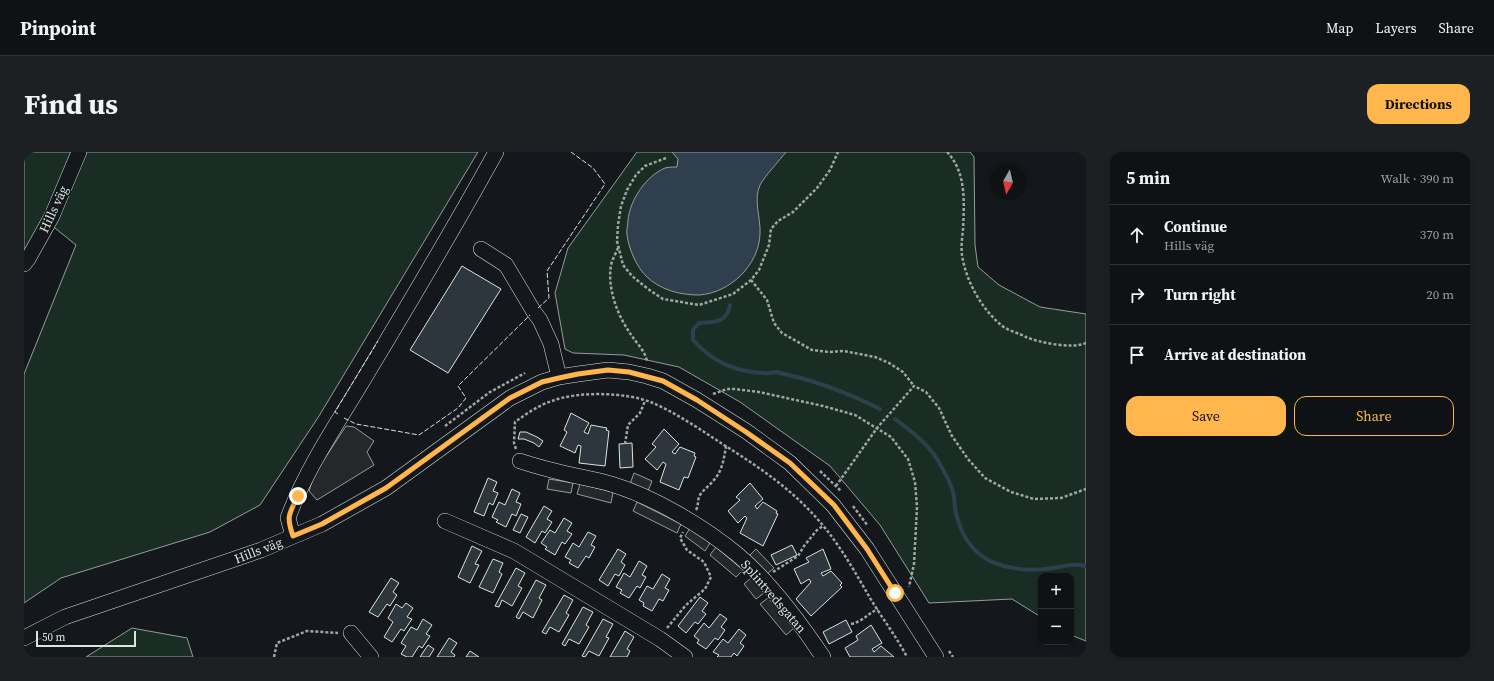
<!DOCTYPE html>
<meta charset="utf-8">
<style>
:root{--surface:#0f1215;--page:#1d2022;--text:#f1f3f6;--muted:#9b9ea0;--line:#2f3234;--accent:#ffb74d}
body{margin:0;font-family:"Source Serif 4",serif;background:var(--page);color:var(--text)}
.controls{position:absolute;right:12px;bottom:12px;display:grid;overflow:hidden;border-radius:8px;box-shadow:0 2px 6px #0003}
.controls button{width:36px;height:36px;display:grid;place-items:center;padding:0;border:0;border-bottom:1px solid var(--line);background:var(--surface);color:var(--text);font:20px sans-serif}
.compass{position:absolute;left:966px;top:12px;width:36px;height:36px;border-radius:50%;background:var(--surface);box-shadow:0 2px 6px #0003;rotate:188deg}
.scale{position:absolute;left:12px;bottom:10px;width:100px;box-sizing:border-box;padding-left:4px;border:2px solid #d8e6dc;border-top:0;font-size:11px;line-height:14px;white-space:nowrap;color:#d8e6dc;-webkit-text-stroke:3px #14181c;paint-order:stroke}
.stop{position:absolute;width:12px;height:12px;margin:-9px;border:3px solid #ffb74d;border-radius:50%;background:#fff}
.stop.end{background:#ffb74d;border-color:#fff;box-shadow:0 1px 4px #0008}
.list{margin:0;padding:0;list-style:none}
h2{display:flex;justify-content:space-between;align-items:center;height:52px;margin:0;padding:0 16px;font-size:17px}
h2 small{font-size:13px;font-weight:400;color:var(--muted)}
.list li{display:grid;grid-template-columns:26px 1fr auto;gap:12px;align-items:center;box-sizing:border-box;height:60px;padding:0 16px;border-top:1px solid var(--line)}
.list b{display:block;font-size:15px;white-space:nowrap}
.list p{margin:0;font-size:13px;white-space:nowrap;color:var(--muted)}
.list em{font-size:13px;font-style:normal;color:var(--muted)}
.actions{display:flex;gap:8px;padding:12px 16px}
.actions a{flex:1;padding:9px 0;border:1px solid var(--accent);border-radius:12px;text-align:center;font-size:14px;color:var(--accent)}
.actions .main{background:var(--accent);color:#111}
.icon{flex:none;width:22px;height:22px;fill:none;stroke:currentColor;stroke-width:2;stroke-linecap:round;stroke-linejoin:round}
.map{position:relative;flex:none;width:1062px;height:505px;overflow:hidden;border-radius:12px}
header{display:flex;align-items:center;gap:24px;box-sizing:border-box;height:56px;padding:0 20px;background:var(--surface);border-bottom:1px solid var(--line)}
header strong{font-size:19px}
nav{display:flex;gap:22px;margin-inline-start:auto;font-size:14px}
.intro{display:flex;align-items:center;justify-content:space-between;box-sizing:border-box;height:96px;padding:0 24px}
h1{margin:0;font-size:28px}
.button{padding:10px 18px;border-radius:12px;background:var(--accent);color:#111;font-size:14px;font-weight:700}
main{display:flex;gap:24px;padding:0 24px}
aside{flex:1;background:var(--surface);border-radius:12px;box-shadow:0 2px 6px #0003}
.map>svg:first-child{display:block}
.green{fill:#1a2d24;stroke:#939e99}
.parking{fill:#24282b;stroke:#939e99}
.water{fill:#2f3f4d;stroke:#939e99}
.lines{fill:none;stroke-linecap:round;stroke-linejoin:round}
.stream{stroke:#2f3f4d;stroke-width:4}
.building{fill:#2c363c;stroke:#d8e6dc}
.minor-casing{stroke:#d8e6dc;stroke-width:16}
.path{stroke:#9da8a2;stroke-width:2.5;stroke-dasharray:3 2;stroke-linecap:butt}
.minor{stroke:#14181c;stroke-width:15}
.fence{stroke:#d8e6dc;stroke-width:1;stroke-dasharray:5 2;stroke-linecap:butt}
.route{stroke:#ffb74d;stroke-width:5}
.labels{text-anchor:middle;stroke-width:3;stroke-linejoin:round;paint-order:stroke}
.street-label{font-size:13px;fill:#d8e6dc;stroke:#14181c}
</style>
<header>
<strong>Pinpoint</strong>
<nav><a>Map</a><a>Layers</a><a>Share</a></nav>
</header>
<div class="intro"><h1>Find us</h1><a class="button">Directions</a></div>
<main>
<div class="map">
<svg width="1062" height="505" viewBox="0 0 1062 505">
<rect width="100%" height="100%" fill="#14181c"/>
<path class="green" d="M0,0H454L295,264L236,353L186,380L37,426L0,451V222L52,93L21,68L0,103Z
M613,0H946L950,5L951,93L954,115L975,133L1016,155L1062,162V489L1047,483V424H1017V465L988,447L905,451L856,373L806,314L716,250L655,215L600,203L549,201L541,197L531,141L544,96Z
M108,476L163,486L169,505H62Z"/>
<path class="parking" d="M322,274L330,275L350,289L343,300L350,313L293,348L285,339L290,323Z
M610,321L628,329L624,339L606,332Z
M525,327L549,331L547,341L523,337Z
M556,332L589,340L587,351L553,342Z
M613,350L657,372L653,381L609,359Z
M666,376L686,391L681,399L661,384Z
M692,395L719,418L712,425L686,403Z
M732,397L750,416L742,423L724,405Z
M727,426L740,441L732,447L720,432Z
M744,446L770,476L762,483L736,452Z"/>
<path class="water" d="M648,0H762C755,9 740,25 736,33C729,48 737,66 736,82C735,113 706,141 675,143C656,143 636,138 622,124C612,114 605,97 603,83C602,79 604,73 604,68C606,48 622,24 641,16C645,15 649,15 653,15L654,7Z"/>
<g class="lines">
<path class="stream" d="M706,153C703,171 691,170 675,171L669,178V188C689,210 711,220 740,221C744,222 748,220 752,220C756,221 760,222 764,223C796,230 826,242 856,257
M871,267C886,278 903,291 913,307C919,317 926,329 929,340C931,347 930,354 932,361C938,387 953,408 980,414C996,418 1013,419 1029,416C1041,414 1050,411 1062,414"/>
</g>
<path class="building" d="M438,114L477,137L424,221L386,198Z
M547,261L565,271L560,280L564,282L567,273L583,276L582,278L585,279L581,314L555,311L557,294L554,293L551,301L536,294L543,280L540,278Z
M640,277L655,292L648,300L651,302L656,295L671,301L670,304L672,305L664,326L660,325L655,338L636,330L642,312L639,310L633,318L621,307L632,295L628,292Z
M496,280H502L513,285L519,289L515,295L510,291L500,287H494Z
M608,291L609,315L596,316L595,292Z
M464,326L473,330L469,339L474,341L469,353L465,351L460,364L450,360Z
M726,331L739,347L731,354L733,357L739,350L753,359L752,361L754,362L739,394L716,381L723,366L721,364L714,371L704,359L716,348L712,345Z
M488,337L496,341L492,350L497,352L492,364L488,362L482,375L472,370L474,368L468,365L475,350L481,353Z
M520,354L528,359L523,367L528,370L521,381L518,379L511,391L502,385Z
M497,362L504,365L496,381L489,378Z
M540,366L548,371L543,379L548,382L541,392L538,390L531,403L521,397L523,395L517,391L526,378L531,381Z
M564,380L572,384L567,393L571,395L565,406L562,404L554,416L545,411L547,408L541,405L549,391L555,395Z
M768,393L773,403L752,413L747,403Z
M448,394L458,399L451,412L455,413L446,431L434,425Z
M594,397L602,402L597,410L601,413L595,424L591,422L584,434L575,428Z
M799,397L807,417L797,421L799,424L807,419L818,431L816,433L818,435L787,464L772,447L787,430L785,427L777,432L770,417L785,410L782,406Z
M469,407L479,411L475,420L478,422L469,441L455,435Z
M615,409L623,414L618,423L622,425L616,436L613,434L605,446L596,441L598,438L592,435L600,421L606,425Z
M492,416L501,421L494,434L498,436L488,454L478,448L475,455L471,454Z
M638,422L646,427L641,436L645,438L639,449L635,447L628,459L619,454L620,451L615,448L623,434L629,437Z
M367,426L375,431L369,440L373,443L366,454L363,452L354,465L345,460Z
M512,428L522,433L515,446L518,448L509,466L499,460L495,467L492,465Z
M540,443L549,448L542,461L545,463L535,480L526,475L522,482L518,480Z
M676,445L684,451L678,459L682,462L674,472L671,470L662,481L654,474Z
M382,451L389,456L383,465L388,467L380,479L377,477L368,490L360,485L369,470L364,466L372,452L378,456Z
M559,455L569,460L562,473L565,475L555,492L545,487L541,494L538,492Z
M696,462L703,467L697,475L701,478L694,488L691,486L682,497L673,491L675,488L670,484L680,471L685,476Z
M399,467L408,473L402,482L406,484L398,496L395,494L388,505H383L377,502L382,494L377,491L387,475L393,478Z
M579,467L589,472L582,485L585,486L575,504L565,499L561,505L558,504Z
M822,468L828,480L805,492L799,480Z
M847,473L858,491L848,497L850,500L857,494L870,505H826L821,496L834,488L832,484Z
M715,477L722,483L716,491L720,494L713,504L710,501L707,505H693L695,503L689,500L699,487L704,491Z
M601,479L610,485L603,497L606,499L603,505H586Z
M425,486L433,491L427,500L431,503L430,505H413Z
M404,493L410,497L405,505H396Z
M446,499L455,505H442Z"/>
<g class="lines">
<defs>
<path id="minor" d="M457,97L482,113L510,160L516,168L527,192L535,225
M0,112L4,107L28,64L55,0
M496,309C508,313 519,316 531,319C550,324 569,327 587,332C630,345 679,374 714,403C747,431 775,469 799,505
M421,369L490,399L636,487L661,505
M269,384L264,366C282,316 317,266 344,220C388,147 431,74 472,0
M327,481L347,505
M0,486L41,465L237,398L298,372L362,336L486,246L518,230L535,225L554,222L584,218L605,220L623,224L639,229L673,248L722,279L766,311L809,353L843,397L912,505"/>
</defs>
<use href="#minor" class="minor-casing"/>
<path class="path" d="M923,0C943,21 940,51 939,78C938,86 937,95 938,103C942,129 957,156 977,173C984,179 995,181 1002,185C1016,191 1048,197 1062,191
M642,6L621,14L612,23L603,38L597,54L594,73L593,89L599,113L608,124L624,137L639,147L675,153L709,142L727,128L735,118L745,93L747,77L754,69L769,60L793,36L806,18L814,0
M594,96C592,101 588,108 587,113C583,137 594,165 608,184C613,192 622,200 623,210
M727,128L743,148L750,171L758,181L788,198L805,200L820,199L851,205L865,211L879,220L890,234
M689,242L703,237H711L735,240L799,254L831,263L867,285L884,307L891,330L893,355L890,412L885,435
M421,274L466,240L501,221
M601,292L604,273L616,261L621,249
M492,297L490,291L491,270C502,262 515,253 528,249C553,239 604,240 629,251C654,262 677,278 700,293C735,315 769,338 796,370C816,393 831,420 846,446C858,466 872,484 883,505
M796,319L817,339
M812,334L853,276L890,234L902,240L915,256L928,284L944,307L961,326L987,340L1010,347L1037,346L1062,337
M829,354L844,374
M672,358C675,353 673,348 676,343C679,338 685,334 689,329C698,320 700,307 702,294
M749,420L774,404L780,394L793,378L799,374
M827,472C840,469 843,462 854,457
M643,476L662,453L681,437L687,425L680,410L663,398L656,386L659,380
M925,499L929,505
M250,505L253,491L283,479L314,481"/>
<use href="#minor" class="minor"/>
<path class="fence" d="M514,156L525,146L523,119L581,32L569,16L547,0
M314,262L311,260L354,189
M320,266L332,272L395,283L434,256L442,246L434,234L506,163"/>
</g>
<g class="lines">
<path class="route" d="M274,344C265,362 262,364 269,384L298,372L362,336L486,246L518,230L535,226L554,222L584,218L605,220L639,229L673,248L722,280L766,311L810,353L843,397L871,441"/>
</g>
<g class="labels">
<g class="street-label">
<text transform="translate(29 57) rotate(-65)" y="5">Hills väg</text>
<text transform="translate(234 398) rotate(-21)" y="5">Hills väg</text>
<text transform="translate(750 444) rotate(49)" y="5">Splintvedsgatan</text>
</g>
</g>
</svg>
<div class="controls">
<button>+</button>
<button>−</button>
</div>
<svg class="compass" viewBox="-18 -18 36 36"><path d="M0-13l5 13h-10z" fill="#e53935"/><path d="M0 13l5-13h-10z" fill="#9b9ea0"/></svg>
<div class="scale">50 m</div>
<div class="stop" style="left:871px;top:441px"></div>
<div class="stop end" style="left:274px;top:344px"></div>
</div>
<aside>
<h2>5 min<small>Walk · 390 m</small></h2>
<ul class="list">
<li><svg class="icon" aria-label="ahead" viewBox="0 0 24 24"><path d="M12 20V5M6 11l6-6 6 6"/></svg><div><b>Continue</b><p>Hills väg</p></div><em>370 m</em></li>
<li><svg class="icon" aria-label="right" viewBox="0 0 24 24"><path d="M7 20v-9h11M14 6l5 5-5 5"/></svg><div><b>Turn right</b></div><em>20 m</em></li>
<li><svg class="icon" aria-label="arrive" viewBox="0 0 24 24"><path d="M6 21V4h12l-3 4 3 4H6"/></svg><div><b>Arrive at destination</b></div></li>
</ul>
<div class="actions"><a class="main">Save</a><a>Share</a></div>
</aside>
</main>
